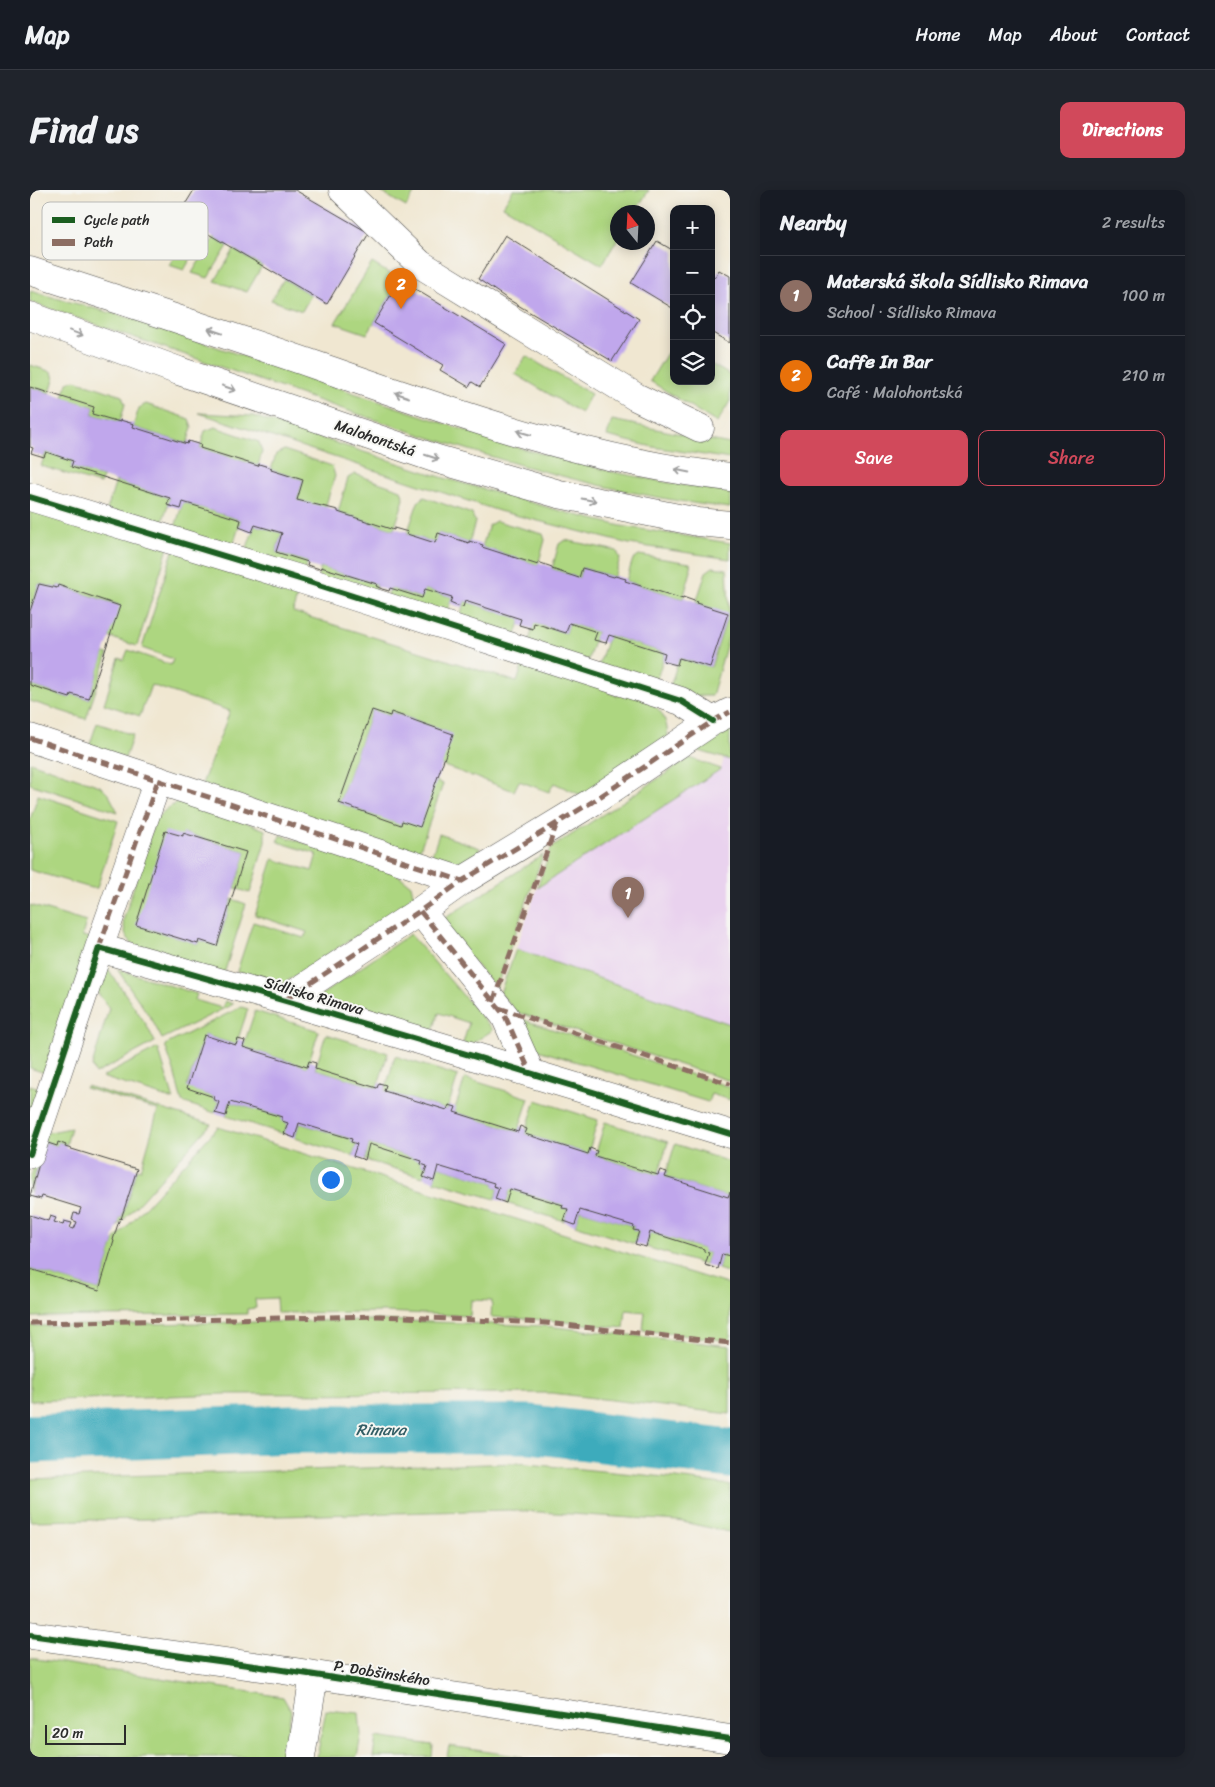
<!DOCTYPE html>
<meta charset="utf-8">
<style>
:root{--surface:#171b24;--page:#20242c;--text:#f1f3f6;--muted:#9ea1a6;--line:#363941;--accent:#d1495b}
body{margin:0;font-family:Sriracha,sans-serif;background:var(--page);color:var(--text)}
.controls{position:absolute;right:15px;top:15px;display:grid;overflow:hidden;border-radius:10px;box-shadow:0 2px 12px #0003}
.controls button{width:45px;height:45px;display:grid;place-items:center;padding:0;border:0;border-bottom:1px solid var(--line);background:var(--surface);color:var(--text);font:25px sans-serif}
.compass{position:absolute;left:580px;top:15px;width:45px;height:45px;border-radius:50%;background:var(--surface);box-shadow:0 2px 12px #0003;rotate:342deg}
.scale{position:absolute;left:15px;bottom:12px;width:81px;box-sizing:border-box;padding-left:5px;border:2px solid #2b2b2b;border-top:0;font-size:14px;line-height:18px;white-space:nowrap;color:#2b2b2b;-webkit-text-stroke:4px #f6f6f2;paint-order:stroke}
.you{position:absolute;left:300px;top:989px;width:18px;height:18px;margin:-12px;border:4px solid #fff;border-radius:50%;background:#1a73e8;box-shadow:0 0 0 8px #1a73e833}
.badge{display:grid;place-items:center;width:32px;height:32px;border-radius:50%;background:var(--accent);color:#fff;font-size:16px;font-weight:700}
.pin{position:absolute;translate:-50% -41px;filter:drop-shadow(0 1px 2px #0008)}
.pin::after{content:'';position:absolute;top:26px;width:18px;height:15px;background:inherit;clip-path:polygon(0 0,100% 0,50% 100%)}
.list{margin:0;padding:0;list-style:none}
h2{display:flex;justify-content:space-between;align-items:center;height:65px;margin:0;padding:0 20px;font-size:21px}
h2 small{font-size:16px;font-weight:400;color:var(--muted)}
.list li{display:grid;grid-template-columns:32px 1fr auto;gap:15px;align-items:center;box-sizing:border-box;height:80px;padding:0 20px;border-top:1px solid var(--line)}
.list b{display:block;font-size:19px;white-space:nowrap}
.list p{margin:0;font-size:16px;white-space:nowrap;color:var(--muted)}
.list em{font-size:16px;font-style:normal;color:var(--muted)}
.actions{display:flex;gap:10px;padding:15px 20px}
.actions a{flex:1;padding:11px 0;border:1px solid var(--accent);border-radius:10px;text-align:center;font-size:18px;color:var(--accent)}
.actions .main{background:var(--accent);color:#fff}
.icon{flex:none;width:28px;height:28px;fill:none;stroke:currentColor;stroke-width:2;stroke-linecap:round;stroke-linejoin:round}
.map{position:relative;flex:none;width:700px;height:1567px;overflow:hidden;border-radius:10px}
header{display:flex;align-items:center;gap:30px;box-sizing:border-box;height:70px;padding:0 25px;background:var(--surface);border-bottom:1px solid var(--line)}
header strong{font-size:24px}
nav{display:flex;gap:28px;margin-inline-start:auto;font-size:18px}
.intro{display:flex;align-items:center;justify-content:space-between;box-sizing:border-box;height:120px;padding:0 30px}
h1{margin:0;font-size:35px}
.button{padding:12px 22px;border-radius:10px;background:var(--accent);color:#fff;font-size:18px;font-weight:700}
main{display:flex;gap:30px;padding:0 30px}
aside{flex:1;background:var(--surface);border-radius:10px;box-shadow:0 2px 12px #0003}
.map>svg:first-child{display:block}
.built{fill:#e9d2ee}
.green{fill:#add680;stroke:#6c8056}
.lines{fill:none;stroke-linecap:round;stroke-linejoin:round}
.river{stroke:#3eabbc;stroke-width:49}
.building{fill:#c0a7ec}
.minor-casing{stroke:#494744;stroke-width:29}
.major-casing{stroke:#494744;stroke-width:29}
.minor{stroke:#fff;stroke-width:28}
.major{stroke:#fff;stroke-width:28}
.quiet{stroke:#8d6e63;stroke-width:5;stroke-dasharray:10 5;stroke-linecap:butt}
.cycleway-casing{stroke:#f6f6f2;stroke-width:9}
.cycleway{stroke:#1b5e20;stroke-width:6}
.oneway{stroke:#a0a0a0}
.labels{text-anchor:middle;stroke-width:4;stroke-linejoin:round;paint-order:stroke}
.street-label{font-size:15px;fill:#2b2b2b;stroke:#f6f6f2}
.water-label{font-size:16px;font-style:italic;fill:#335e65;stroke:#f6f6f2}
.key{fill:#f6f6f2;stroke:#b9b9b6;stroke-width:1}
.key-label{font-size:14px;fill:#2b2b2b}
</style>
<header>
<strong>Map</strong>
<nav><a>Home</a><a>Map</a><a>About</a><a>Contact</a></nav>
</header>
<div class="intro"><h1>Find us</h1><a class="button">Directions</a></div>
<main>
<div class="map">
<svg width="700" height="1567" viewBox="0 0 700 1567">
<rect width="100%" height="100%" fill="#f6f6f2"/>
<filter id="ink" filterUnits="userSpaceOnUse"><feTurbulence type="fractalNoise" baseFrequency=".02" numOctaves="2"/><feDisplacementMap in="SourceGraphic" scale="10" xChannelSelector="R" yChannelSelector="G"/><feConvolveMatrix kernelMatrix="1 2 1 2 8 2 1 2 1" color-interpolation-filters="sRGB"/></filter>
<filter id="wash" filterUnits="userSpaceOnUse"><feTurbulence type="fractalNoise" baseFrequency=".0096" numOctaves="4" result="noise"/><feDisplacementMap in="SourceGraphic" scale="20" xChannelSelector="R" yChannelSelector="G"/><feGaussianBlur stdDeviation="1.12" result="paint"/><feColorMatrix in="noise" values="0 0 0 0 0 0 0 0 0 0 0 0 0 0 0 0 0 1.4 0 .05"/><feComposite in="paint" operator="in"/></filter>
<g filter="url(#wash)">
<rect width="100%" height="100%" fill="#f0e7d1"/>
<path class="built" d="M694,568L700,570V834L486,759L507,698L691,579Z"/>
<path class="green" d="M348,0H386L376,17Z
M483,0H619L605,22H588L587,50L572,75L473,16Z
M164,35L176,43L154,80L139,75Z
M184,47L198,56L178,88L162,83Z
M204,60L232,76L217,102L185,91Z
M342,73L370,90L337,144L305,133Z
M254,89L281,105L272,121L241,110Z
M0,101L103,129L482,256L583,282L645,294L700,302V318C565,303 429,258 301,215C201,180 100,146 0,112Z
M644,152V191H681V174L700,185V211L687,233L620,191Z
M496,166L561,204L551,223L485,184Z
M0,175L22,182L24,189L20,203L0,197Z
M45,190L92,206L95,214L90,232L62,224L64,217L33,208L37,193Z
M116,214L159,229L162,237L157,254L103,237L109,218Z
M169,223L223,226L414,288L538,323L591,336L700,353V369L599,354L469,321Z
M582,230L700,254V269L623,257L577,246Z
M185,237L229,252L232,262L228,276L170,258L175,241Z
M254,260L302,276L305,286L295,318L267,310L273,290L241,280L246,264Z
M16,262L43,271L41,277L73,287L70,294L11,276Z
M325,284L371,300L374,309L364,340L308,322L318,288Z
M86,291L140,308L130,340L76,323Z
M394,307L442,324L445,332L439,353L408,343L405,353L377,344L388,312Z
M153,312L211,330L201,362L143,344Z
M0,317L138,358L107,456L79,447L89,415L28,395L27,398L9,394L0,421Z
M466,331L513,344L515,350L508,375L452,357L459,335Z
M225,335L252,343L246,362L278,372L274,385L214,366Z
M535,350L587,361L590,369L584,387L552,378L549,388L522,379L529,354Z
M144,358L269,397L263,422L487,492L495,468L582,497L580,503L587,506L590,499C618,513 637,513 638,549L562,610L524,593L519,602L489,591L484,601L411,575L422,544L362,522L360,526L342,520L309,613L371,634L406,591L413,594L388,665L172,594L200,521L121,495L110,526L74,514L89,468L94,470L98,460L141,475L143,469L112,458Z
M609,365L660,373L661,381L653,409L596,391L603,369Z
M291,377L347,394L343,407L287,389Z
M683,377L697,379L700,442L682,506H666L639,500L649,468L681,477L698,424L666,413L676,382Z
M360,398L391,408L395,399L422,407L415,429L356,411Z
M435,411L491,429L484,451L428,433Z
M504,433L536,443L539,433L567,442L557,473L498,455Z
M579,445L635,463L625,495L568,477Z
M74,463L78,464L56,529L0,511V495L39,508L41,504L59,509Z
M67,533L103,545L95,568L59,557Z
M700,534V570L662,559Z
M660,568L691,579L507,698L521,658Z
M0,572L70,596L79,605L88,622L0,594Z
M8,605L88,631L67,698H61L0,680V630Z
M158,609L235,640V652L220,703L205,698L216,662L154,643L107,735L168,754L169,750L187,756L202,709L216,714L193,787L109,761L96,746L93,731L125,630C135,619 144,613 158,609Z
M409,644L450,658L445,671L426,673L400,671Z
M250,645L364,682L381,695L384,708L251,795L207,781L223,732L274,748L277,742L225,725L243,669L282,681L287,664L248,652Z
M513,665L466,798L409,732Z
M0,715L56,732L52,746L60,748L18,884L0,878Z
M380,744L463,840L440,855L433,853L439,833L409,823L402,843L288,807Z
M486,759L700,834V891L486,822L470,803Z
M78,779L116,834L125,852L65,884L62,876L79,818L61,794L70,783Z
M87,779L167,804L165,810L192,818L195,811L203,814L132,849L122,830Z
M211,817L218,819L206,855L174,845L157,897L184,907L183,909L189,912L185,923L152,912L144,881L135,855Z
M225,821L289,841L277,877L213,857Z
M491,829L700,897V910L681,904L678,912L508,860Z
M296,844L358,863L347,898L285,879Z
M128,858L144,910L72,887Z
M365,866L428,886L417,920L355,901Z
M435,888L499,908L488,942L424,922Z
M0,895L13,899L0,939Z
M56,896L181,934L87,1037L90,1028H92L107,979L111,980L128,920L55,898Z
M506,910L568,930L558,964L495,944Z
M200,912L252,927V931L258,933L254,944L196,926Z
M575,932L638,952L628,985L565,966Z
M269,933L322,949L321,952L327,954L323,966L265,948Z
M188,937L700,1095V1151L613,1140L615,1122L596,1120L594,1138L516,1130L461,1127L462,1111L441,1110L440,1126L356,1122L247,1123L246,1108L225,1109L226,1118L217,1119V1124L1,1127L0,1122V1079L69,1100L84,1051Z
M41,938L36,955L29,952L27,956L15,952L0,1002V989L15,943Z
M339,954L392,971L391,974L397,976L393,987L335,970Z
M645,954L700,972V1001L698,1007L635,987Z
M408,976L464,993L463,996L469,998L465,1009L404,991Z
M480,999L533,1015L532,1018L538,1019L534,1031L476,1013Z
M550,1020L604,1036L603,1040L609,1041L605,1054L545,1035Z
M620,1042L674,1059V1062L679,1063L675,1075L616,1057Z
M692,1064L700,1066V1083L688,1079Z
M345,1130L516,1136L700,1156V1224L522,1203L195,1204L0,1211V1136Z
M487,1273L646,1288L700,1295V1342L648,1331L479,1320L174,1328L0,1331V1289Z
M0,1468L253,1507L261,1521L253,1567H0Z
M296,1520L329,1523L331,1545L327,1567H287Z
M346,1547L403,1555L402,1567H343Z
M419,1556L493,1567H417Z"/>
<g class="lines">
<path class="river" d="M0,1249L262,1239H501L700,1264"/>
</g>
<g id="blocks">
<path class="building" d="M164,0H265L339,43L297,114L148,26Z
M475,45L609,129L582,171L476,108L448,89Z
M627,51L644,61V119L601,93Z
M689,80L700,86V153L681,142V84L685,87Z
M370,90L476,154L450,197L442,192L439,197L410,180L413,175L344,133Z
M0,197L64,217L62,224L90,232V230L104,234L103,237L157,254L158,251L171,255L170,258L228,276L229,274L242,278L241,280L273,290L267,310L308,320V322L364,340V338L378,342L377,344L405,353L408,343L439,353V351L453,355L452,357L508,375V372L522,377V379L549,388L552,378L584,387L585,386L596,389L595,391L653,409V407L667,412L666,413L698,423L680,477L649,468L647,475L639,473L633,471L635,463L579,445L576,453L564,450L567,442L539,433L536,443L504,433L503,439L489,435L491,429L435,411L433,417L427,416L420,413L422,407L395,399L392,408L360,398L359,401L352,399L346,396L347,394L291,377L290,379L277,375L278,372L246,362L252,343L225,335L222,342L209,337L211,330L153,312L151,319L137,315L140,308L41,277L43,271L16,262L14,267L1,263L3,258L0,257Z
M9,394L27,398L28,395L90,416L59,509L41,504L40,508L0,495V421Z
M342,520L360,526L361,522L423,544L390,637L372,631L371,635L309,613Z
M135,641L153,646V643L216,662L187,756L169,750L168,754L106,735Z
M174,845L206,855L208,849L215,851L213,857L277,877L279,871L286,873L285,879L347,898L349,893L356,895L354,901L417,920L419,915L426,917L424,922L488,942L490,936L497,939L495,944L558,964L560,958L567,961L565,966L628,985L630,980L637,982L635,987L698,1007L700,1002V1066L692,1064L688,1079L682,1077L675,1075L679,1063L674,1062V1059L620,1042L616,1057L605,1054L609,1041L603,1040L604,1036L550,1020L545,1035L534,1031L538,1019L532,1018L533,1015L480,999L476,1013L465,1009L469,998L463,996L464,993L408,976L404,991L393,987L397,976L391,974L392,971L339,954L335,970L323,966L327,954L321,952L322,949L269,933L265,948L254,944L258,933L252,931V927L200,912L196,926L185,923L189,912L183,909L184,907L157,898Z
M15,952L27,956L28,952L36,955L35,957L107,979L91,1029L90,1028L87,1037L83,1050L84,1051L69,1100L0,1079V1025L18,1031L20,1026L26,1028L24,1032L33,1035L34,1031L42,1033L40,1038L44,1039L47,1032L42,1030L44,1023L49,1024L51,1018L12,1006L11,1009L0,1006Z"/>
</g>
</g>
<g filter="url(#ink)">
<use href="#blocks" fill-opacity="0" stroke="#494744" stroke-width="1"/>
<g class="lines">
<defs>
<path id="minor" d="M313,0L390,74L606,207L670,238
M0,307L276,391L651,511L683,531
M0,548L432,691
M390,721L475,826L500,882
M69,758L128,590
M255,810L390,721L432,691L562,612L683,531L700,522
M0,964L69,758C280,817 490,879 700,944
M0,1445L246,1479L700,1549
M271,1567L284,1485"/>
<path id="major" d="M0,81C96,112 192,143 288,176C421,222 559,272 700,287
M0,126L149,181L407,269L529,304L668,332L700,335"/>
</defs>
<use href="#minor" class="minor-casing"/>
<use href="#major" class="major-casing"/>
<use href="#minor" class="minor"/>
<use href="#major" class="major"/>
<path class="quiet" d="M0,548L432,691
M390,721L475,826L500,882
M69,758L128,590
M255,810L390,721L432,691L562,612L683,531L700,522
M463,812L527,633
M469,818L700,894
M0,1133L349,1126L516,1133L700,1153"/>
<defs>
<path id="cycleway" d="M0,307L276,391L651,511L683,531
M0,964L69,758C280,817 490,879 700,944
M0,1445L246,1479L700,1549"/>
</defs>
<use href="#cycleway" class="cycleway-casing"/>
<use href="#cycleway" class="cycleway"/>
</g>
<defs><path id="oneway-shaft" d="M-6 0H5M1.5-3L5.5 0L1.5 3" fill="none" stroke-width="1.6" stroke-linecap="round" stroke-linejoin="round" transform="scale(1.25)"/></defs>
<g class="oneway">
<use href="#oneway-shaft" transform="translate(185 141) rotate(-161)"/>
<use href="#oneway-shaft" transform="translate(46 143) rotate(20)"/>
<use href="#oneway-shaft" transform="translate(199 198) rotate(19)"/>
<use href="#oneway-shaft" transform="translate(372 205) rotate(-161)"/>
<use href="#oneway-shaft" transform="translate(494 243) rotate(-164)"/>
<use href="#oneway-shaft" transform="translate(402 267) rotate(18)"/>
<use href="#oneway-shaft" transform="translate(652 281) rotate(-169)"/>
<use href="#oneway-shaft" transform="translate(559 310) rotate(11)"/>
</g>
</g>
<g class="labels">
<g class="street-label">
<text transform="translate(345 248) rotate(19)" y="5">Malohontská</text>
<text transform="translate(284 806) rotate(16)" y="5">Sídlisko Rimava</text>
<text transform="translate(352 1483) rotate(9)" y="5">P. Dobšinského</text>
</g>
<g class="water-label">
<text x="351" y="1245">Rimava</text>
</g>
</g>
<rect x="12" y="12" width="166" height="58" rx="8" class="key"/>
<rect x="22" y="27" width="23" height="6" fill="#1b5e20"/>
<rect x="22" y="49" width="23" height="7" fill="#8d6e63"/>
<g class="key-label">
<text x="54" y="35">Cycle path</text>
<text x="54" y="57">Path</text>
</g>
</svg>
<div class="controls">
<button>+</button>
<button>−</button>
<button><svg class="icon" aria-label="locate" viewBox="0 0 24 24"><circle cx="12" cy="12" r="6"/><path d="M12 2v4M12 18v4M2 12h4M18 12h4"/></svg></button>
<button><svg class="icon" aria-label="layers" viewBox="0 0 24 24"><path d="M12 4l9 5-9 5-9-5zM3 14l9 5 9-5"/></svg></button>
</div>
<svg class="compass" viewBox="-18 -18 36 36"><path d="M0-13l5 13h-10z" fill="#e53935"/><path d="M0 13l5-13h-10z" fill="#9ea1a6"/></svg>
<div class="scale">20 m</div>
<div class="you"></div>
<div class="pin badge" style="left:598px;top:728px;background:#8d6e63">1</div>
<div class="pin badge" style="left:371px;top:119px;background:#e8710a">2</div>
</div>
<aside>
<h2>Nearby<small>2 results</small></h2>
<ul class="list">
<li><span class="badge" style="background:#8d6e63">1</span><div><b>Materská škola Sídlisko Rimava</b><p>School · Sídlisko Rimava</p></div><em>100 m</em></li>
<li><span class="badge" style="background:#e8710a">2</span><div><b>Caffe In Bar</b><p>Café · Malohontská</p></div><em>210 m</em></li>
</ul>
<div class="actions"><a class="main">Save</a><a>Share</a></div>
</aside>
</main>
